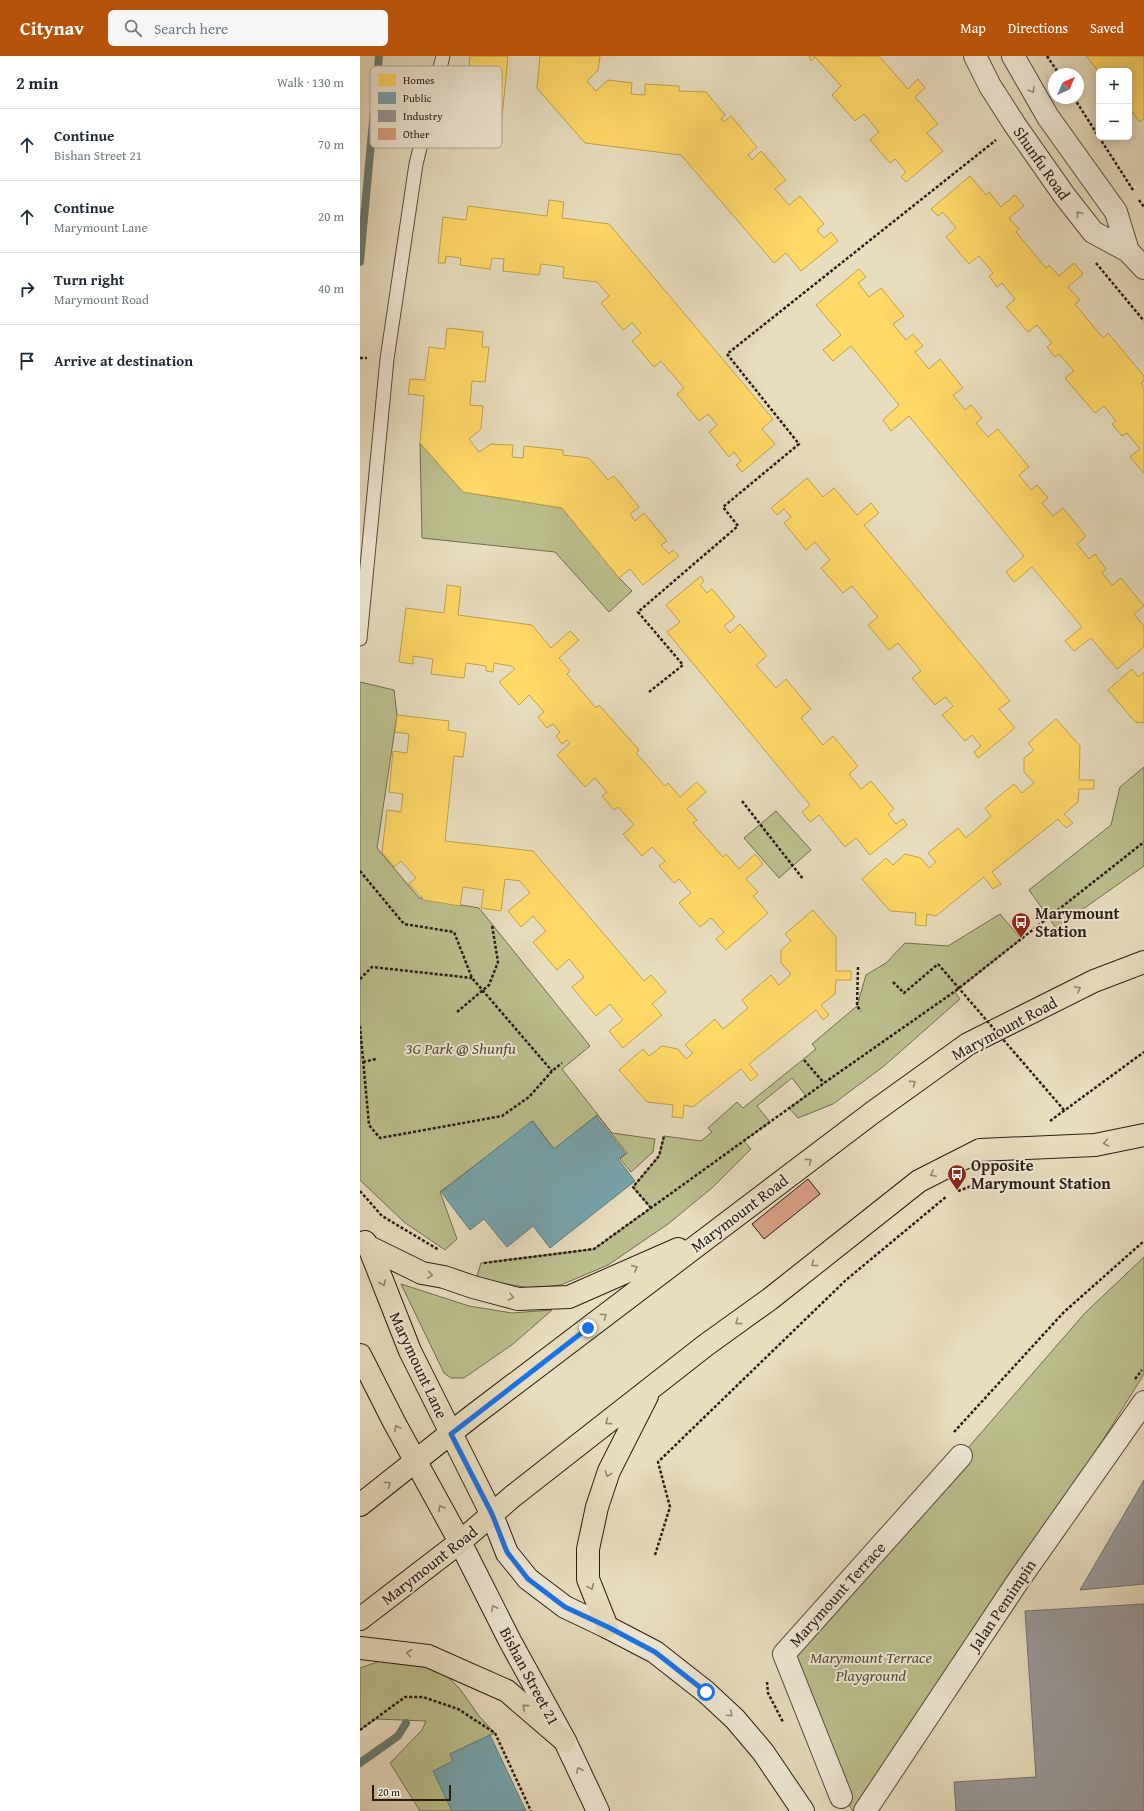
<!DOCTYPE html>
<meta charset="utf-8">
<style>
:root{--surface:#fff;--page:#f6f6f7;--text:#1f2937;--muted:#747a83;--line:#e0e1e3;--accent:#b45309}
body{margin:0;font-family:"Gentium Book Plus",serif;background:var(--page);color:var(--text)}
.controls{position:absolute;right:12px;top:12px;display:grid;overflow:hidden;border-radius:6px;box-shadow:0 2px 10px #0003}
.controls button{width:36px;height:36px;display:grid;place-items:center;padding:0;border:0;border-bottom:1px solid var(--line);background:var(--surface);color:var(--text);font:20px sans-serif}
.compass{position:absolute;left:688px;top:12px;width:36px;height:36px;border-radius:50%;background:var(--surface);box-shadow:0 2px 10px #0003;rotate:44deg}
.scale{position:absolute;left:12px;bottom:10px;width:79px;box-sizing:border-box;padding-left:4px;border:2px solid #2a1b14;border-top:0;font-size:11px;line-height:14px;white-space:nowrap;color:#2a1b14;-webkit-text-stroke:3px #f0e9d4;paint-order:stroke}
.stop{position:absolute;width:12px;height:12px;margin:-9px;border:3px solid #1a73e8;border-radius:50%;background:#fff}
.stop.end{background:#1a73e8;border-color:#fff;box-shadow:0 1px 4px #0008}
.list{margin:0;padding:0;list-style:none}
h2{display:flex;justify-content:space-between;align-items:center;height:52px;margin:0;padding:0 16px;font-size:17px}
h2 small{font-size:13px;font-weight:400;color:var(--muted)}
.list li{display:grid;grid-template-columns:26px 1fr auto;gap:12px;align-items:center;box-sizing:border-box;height:72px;padding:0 16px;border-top:1px solid var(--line)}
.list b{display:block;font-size:15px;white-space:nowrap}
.list p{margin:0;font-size:13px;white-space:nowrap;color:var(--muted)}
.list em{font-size:13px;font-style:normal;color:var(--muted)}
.icon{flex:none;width:22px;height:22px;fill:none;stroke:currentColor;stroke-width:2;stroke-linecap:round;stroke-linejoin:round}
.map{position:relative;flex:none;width:784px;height:1755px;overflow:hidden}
header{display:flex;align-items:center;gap:24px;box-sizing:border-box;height:56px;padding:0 20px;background:var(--accent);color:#fff}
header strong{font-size:19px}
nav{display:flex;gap:22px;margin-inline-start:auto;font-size:14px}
.search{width:280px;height:36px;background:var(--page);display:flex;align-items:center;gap:10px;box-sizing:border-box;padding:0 14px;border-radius:6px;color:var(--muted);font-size:15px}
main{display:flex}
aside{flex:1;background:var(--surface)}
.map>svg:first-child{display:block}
.green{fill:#bcbf8d;stroke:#736d50}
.homes{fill:#ffd966;stroke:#bfa04d}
.public{fill:#76a5af;stroke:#5f7c80}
.industry{fill:#999;stroke:#787371}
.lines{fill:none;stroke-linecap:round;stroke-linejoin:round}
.stream{stroke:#6b7c71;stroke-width:8}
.building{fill:#daa287;stroke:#2a1b14}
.lane-casing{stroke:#5a4c3e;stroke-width:15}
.street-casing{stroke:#5a4c3e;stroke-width:24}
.secondary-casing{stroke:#2a1b14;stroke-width:24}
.primary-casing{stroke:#2a1b14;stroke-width:24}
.path{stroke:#2a1b14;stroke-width:2.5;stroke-dasharray:3 2;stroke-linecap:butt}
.lane{stroke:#f0e9d4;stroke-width:13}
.street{stroke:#f0e9d4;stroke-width:22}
.secondary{stroke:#f0e9d4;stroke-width:22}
.primary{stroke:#e8ddbd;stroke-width:22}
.path-bridge{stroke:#2a1b14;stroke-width:2.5;stroke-dasharray:3 2;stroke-linecap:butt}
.oneway{stroke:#978c7e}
.oneway2{stroke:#928671}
.route{stroke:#1a73e8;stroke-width:5}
.labels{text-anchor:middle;stroke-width:4;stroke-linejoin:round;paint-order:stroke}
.street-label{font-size:16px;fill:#2a1b14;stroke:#f0e9d4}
.poi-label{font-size:16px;font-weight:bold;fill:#2a1b14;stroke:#f0e9d4;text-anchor:start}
.park-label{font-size:16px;font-style:italic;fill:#564c38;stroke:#f0e9d4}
.key{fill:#f0e9d4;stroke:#b5ab9a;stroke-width:1}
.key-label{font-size:11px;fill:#2a1b14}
</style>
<header>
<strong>Citynav</strong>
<div class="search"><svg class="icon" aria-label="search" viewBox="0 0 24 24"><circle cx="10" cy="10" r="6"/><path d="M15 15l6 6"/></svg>Search here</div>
<nav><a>Map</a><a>Directions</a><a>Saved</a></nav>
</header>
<main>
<aside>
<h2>2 min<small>Walk · 130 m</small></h2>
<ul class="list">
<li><svg class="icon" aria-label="ahead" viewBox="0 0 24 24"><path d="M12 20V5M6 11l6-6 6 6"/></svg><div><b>Continue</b><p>Bishan Street 21</p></div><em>70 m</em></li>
<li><svg class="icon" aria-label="ahead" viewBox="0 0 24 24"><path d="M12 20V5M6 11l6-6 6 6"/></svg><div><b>Continue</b><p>Marymount Lane</p></div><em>20 m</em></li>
<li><svg class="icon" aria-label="right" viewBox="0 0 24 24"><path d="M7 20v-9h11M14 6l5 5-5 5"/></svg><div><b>Turn right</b><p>Marymount Road</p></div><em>40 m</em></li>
<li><svg class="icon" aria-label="arrive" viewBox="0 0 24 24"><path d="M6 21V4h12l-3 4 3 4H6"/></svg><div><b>Arrive at destination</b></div></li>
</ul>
</aside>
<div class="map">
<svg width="784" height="1755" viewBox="0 0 784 1755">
<rect width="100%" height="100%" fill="#e8ddbd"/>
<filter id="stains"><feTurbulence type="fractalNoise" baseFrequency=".005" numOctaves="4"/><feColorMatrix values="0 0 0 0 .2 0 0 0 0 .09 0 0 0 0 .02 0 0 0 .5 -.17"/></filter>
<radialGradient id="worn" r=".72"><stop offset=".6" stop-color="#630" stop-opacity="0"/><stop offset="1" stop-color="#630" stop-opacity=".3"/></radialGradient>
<path class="green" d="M60,387L103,436L202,452L259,522L272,535L249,556L195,496L62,482Z
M0,626L34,634L37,659L17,792L59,842L119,852L230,990L202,1013L252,1077L295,1083L293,1096L271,1116L260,1103L267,1097L237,1059L194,1093L173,1065L80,1136L97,1183L85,1194L44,1166L0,1124Z
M784,711V810L696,872L669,834L751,769L760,731Z
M416,755L451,794L419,822L384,782Z
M640,858L661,883L595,936L600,943L524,1010L473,1048L438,1062L429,1052L446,1040L432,1022L397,1050L410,1066L384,1085L391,1093L353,1131L308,1168L248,1209L201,1229L170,1232L116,1223L121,1207L234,1193L291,1152L273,1131L299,1100L304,1080L341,1085L352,1076L348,1072L377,1046L383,1052L456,993L452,988L497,950L506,919L526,907L545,887L588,890Z
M784,1201V1318L690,1469L505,1755H493L482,1739L424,1598L601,1400L725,1257Z
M41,1228L109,1250L152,1257L192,1254L153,1288L104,1322H91L84,1317Z
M20,1605L50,1607L82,1615L100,1633L119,1660L135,1677L90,1698L93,1705L92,1755H60L30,1707L62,1674L66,1665L16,1663L0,1674V1612Z"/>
<path class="homes" d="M110,0H148L141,72L104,68Z
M180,0H240L238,14L227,25L236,35L248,24L272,27L271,38L285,39V28L319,30V35L346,36L365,59L361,63L364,66L371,60L397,91L388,99L392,104L401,95L426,124L415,133L429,149L440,140L464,168L457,174L464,182L471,176L478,185L441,215L426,197L414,207L321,99L225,87L177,32Z
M449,0H519L548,33L558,23L565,32L555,41L578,68L567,77L583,95L546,126L541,121L546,116L535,103L530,107L510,84L519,76L504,58L495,65L472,39L481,30L455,1L451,5Z
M726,0H784V63L780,66L769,52V15L739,16Z
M610,120L626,139L629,136L641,151L655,139L664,150L649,162L659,173L656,176L686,212L689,209L699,220L714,207L723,218L708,231L720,244L715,248L743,282L748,277L784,320V325L781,327L784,331V417L770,401L780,393L767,377L762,380L752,368L756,365L744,350L735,357L705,322L714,315L699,298L695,301L687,291L692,287L677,269L668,276L646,251L655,243L642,227L637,231L629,220L633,217L619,200L609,208L586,181L596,172L583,156L578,160L571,153Z
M189,144L204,146L202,162L249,168L413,363L402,373L415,388L382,416L376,409L381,405L374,396L369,401L349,376L357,369L348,358L339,365L317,338L324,332L301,305L294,311L272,285L281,277L272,267L263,274L241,247L249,240L237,226L203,222L204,211L181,208L179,219L143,215L144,203L132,202L130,213L100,209L101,202L86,200L85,207H78L83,161L106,164L108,150L187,160Z
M499,213L506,221L498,227L509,241L521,232L544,260L533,268L546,284L553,278L563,290L555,296L569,313L580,303L603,332L593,339L605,354L611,349L622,362L616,367L628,381L638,373L669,411L659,419L671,434L677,429L688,442L682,447L693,460L703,452L726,480L717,488L729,503L735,498L746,513L742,517L752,529L761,522L784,550L774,558L784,570V591L757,613L731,582L714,595L705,585L722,571L672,511L654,526L646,516L664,500L549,360L531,375L523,364L539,349L491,290L473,305L463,294L481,279L456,249Z
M87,272L123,276L122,291H129L125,326L112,325L110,349L123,350L121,373L109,383L119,396L131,388L153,389L152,401L163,402L164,390L203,394V399L229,402L248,424L254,420L279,451L270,458L275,465L284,457L307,485L301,489L309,498L313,494L319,500L283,529L270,513L259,522L202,452L103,436L60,387L64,340L48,338L50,323L65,324L69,291L85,293Z
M447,422L463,441L474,432L497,459L511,447L519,457L504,469L650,645L639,653L655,672L618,702L614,696L621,690L612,679L605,685L582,659L593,650L585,641L575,649L552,622L561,615L538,587L529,594L508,569L518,561L492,530L483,537L461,512L470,504L455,486L446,494L424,467L431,461L424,453L417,459L411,452Z
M341,520L344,525L340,529L347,537L352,533L375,561L364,570L370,577L380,568L407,600L396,609L416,632L426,623L451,653L441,662L463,689L473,680L498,710L489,718L501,733L511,725L534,753L528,758L536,768L543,763L547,769L510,799L496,782L485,791L459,759L450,766L442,756L450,749L307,576L320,566L306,549Z
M87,529L101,531L98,559L172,569L191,592L210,575L219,584L199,602L210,615L207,618L236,652L239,649L279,694L276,697L305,730L308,727L320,741L337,726L346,736L327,753L337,764L333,767L363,801L366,798L379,813L395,798L403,808L386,823L398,836L393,840L408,857L366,894L356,883L364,876L351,862L340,871L319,847L331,837L319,823L314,827L299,810L305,805L292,791L282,800L263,778L274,769L258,751L254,754L242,740L247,736L235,722L225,731L197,699L210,687L207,684L202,688L196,680L200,676L193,668L187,672L178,661L184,656L169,639L159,649L139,626L155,613L151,610L134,607L133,616L126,615V610L106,607L104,622L71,618L73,603L53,600V608L39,606L46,552L84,557Z
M772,613L778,621L784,616V667L775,666L748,634Z
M37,659L89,665L88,674L106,677L103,701L94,700L85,785L173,795L284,925L291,919L306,936L292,948L302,959L263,992L249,975L263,964L250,948L236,960L212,931L224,921L209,903L197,914L173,886L186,875L173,860L161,871L148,855L170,837L160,825L145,823L141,855L121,852L124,834L103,831L100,850L64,844L49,828L56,822L41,805L34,811L22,796L27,754L41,756L43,738L29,736L33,695L47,697L49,678L35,676Z
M696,663L720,690L719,724H734V733H719L718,746L704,758L713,767L706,772L698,763L632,816L641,828L633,833L624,821L576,860L567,858L566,870L555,869L556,857L530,855L502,823L526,802L533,809L545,798L561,802L569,812L576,806L568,797L598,772L606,782L631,760L625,752L654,728L662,737L674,727L664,716V702L674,694L668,687Z
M453,854L476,881V915H491V924H476L475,938L461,949L469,959L463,964L456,954L389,1008L398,1019L391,1025L381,1013L333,1051L324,1049L323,1062L312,1061L313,1049L287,1046L259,1014L283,993L289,1000L302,990L318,993L326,1003L333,997L325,989L355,963L363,973L388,952L382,944L411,919L419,929L431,918L421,907V894L431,885L425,878Z"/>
<path class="public" d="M236,1060L266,1098L258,1103L275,1125L190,1192L173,1170L147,1191L124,1163L110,1174L81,1136L172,1065L194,1093Z
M130,1679L166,1755H92L73,1715L93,1705L90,1698Z"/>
<path class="industry" d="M784,1424V1528L720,1534Z
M784,1548V1755H596L594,1726L676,1721L665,1555Z"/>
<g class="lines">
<path class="stream" d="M0,206L19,0
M0,1707L38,1680L46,1667"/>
</g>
<path class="building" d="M448,1123L460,1138L404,1183L392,1168Z"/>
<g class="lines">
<defs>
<path id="lane" d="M0,583L27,303L56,108L83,0"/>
<path id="street" d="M615,0L630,30L655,69L704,139L733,176L768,195L784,212
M653,0L688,61L756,156L768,195
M481,1741L424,1598L601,1400
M505,1755L658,1525L784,1346"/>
<path id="secondary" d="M132,1459L147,1497L168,1523L205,1551L247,1571L295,1596L346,1636L375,1663L403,1696L443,1755
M100,1486L150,1585L205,1685L238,1755"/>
<path id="primary" d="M5,1186L9,1191L50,1295L132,1459
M9,1191L62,1217L84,1221L113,1231L158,1243L209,1241L318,1193
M0,1299L34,1366L100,1486
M0,1449L111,1361L351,1179L512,1057L608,988L734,925L784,906
M0,1563L100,1486L153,1440L346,1289L410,1243L559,1125L620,1094L735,1089L784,1079
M247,1571L228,1523V1493L237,1451L249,1415L287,1340
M0,1592L68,1600L147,1635L205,1685"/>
</defs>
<use href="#lane" class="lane-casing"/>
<use href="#street" class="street-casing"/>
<use href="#secondary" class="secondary-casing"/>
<use href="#primary" class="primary-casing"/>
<path class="path" d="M687,0L699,18
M714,42L739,81
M739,81L773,134
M779,144L784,151
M736,207L784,265
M0,302H7
M289,636L323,609L278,556L378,470L363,451L439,388L367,298L636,84
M382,745L443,823
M0,815L44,868L94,876L112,922L192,1015
M498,911L497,950L501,955
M0,923L12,911L112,922
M533,926L544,937L578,908
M97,956L129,929L138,906L132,869
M0,970L9,1069L20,1082L142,1060L169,1041L192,1015L202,1007
M444,1004L464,1027
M3,1006L16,1003
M690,1065L784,996
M0,1135L22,1160L79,1194
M598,1135L609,1131L615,1126
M291,1152L273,1131L299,1100L304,1080
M124,1207L234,1193L464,1027L594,936L784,786
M775,1323L782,1314
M594,1376L704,1256L784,1185
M295,1499L310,1451L298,1406L486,1224L587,1140
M407,1626L408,1637L423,1666
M0,1674L45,1641H63L98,1653L135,1677L171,1755"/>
<use href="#lane" class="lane"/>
<use href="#street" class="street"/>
<use href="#secondary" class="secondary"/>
<use href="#primary" class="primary"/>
<path class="path-bridge" d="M578,908L704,1054"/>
</g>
<defs><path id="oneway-chevron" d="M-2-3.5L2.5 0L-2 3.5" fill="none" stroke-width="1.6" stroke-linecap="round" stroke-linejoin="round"/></defs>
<g class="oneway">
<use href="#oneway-chevron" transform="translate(672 34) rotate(60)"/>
<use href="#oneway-chevron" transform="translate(719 158) rotate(-128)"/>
<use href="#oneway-chevron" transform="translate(134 1552) rotate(-117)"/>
<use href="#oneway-chevron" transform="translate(370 1658) rotate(42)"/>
<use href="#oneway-chevron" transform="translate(219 1714) rotate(-115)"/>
</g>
<g class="oneway2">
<use href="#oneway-chevron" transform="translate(718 933) rotate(-26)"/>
<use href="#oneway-chevron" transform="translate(553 1027) rotate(-36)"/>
<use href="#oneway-chevron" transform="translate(746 1087) rotate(169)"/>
<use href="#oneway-chevron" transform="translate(449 1105) rotate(-37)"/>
<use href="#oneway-chevron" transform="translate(573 1118) rotate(153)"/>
<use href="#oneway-chevron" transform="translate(454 1208) rotate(142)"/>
<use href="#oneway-chevron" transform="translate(275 1212) rotate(-24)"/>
<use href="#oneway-chevron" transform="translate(70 1219) rotate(9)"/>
<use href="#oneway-chevron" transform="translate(23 1227) rotate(68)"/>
<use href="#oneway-chevron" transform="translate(151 1241) rotate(14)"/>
<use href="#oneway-chevron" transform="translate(244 1260) rotate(-37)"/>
<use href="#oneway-chevron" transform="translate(378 1266) rotate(144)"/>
<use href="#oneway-chevron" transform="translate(248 1366) rotate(143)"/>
<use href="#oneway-chevron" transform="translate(37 1372) rotate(-118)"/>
<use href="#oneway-chevron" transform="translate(248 1418) rotate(110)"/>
<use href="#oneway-chevron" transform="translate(28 1428) rotate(-38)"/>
<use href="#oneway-chevron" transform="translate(81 1452) rotate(-119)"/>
<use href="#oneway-chevron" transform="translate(231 1531) rotate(67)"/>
<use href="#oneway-chevron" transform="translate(49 1597) rotate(-173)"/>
<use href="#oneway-chevron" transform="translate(165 1651) rotate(-139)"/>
</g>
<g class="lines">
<path class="route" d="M228,1272L91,1378L132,1458L147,1496L168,1523L205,1551L248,1571L295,1596L346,1636"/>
</g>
<defs>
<symbol id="bus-pin" viewBox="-11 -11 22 30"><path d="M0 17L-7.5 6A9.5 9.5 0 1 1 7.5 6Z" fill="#8f2418" stroke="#f0e9d4"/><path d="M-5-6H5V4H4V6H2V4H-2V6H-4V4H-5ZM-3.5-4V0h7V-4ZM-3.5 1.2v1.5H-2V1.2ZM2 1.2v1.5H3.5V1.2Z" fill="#fff"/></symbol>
</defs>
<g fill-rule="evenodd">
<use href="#bus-pin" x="650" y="855" width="22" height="30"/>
<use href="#bus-pin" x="586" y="1107" width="22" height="30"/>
</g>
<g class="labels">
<g class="street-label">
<text transform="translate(682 107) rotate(55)" y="6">Shunfu Road</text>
<text transform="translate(644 972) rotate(-28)" y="6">Marymount Road</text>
<text transform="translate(379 1157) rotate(-37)" y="6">Marymount Road</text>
<text transform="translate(59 1309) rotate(65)" y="6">Marymount Lane</text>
<text transform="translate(69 1509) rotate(-38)" y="6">Marymount Road</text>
<text transform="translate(477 1538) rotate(-48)" y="6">Marymount Terrace</text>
<text transform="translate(642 1549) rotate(-56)" y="6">Jalan Pemimpin</text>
<text transform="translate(170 1620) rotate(62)" y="6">Bishan Street 21</text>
</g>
<g class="poi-label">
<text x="675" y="863">Marymount<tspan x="675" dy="18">Station</tspan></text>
<text x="611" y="1115">Opposite<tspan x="611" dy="18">Marymount Station</tspan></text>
</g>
<g class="park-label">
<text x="101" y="998">3G Park @ Shunfu</text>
<text x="511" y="1607">Marymount Terrace<tspan x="511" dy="18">Playground</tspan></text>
</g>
</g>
<rect x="10" y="10" width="132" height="82" rx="6" class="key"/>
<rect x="18" y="18" width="18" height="12" fill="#ffd966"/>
<rect x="18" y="36" width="18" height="12" fill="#76a5af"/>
<rect x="18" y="54" width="18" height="12" fill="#999"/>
<rect x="18" y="72" width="18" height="12" fill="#daa287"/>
<g class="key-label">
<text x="43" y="28">Homes</text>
<text x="43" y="46">Public</text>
<text x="43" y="64">Industry</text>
<text x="43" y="82">Other</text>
</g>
<rect width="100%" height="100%" filter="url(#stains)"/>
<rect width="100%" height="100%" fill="url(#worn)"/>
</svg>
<div class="controls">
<button>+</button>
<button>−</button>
</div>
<svg class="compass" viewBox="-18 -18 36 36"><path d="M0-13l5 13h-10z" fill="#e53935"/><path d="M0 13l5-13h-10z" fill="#747a83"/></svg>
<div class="scale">20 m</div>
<div class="stop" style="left:346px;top:1636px"></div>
<div class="stop end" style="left:228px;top:1272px"></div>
</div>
</main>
